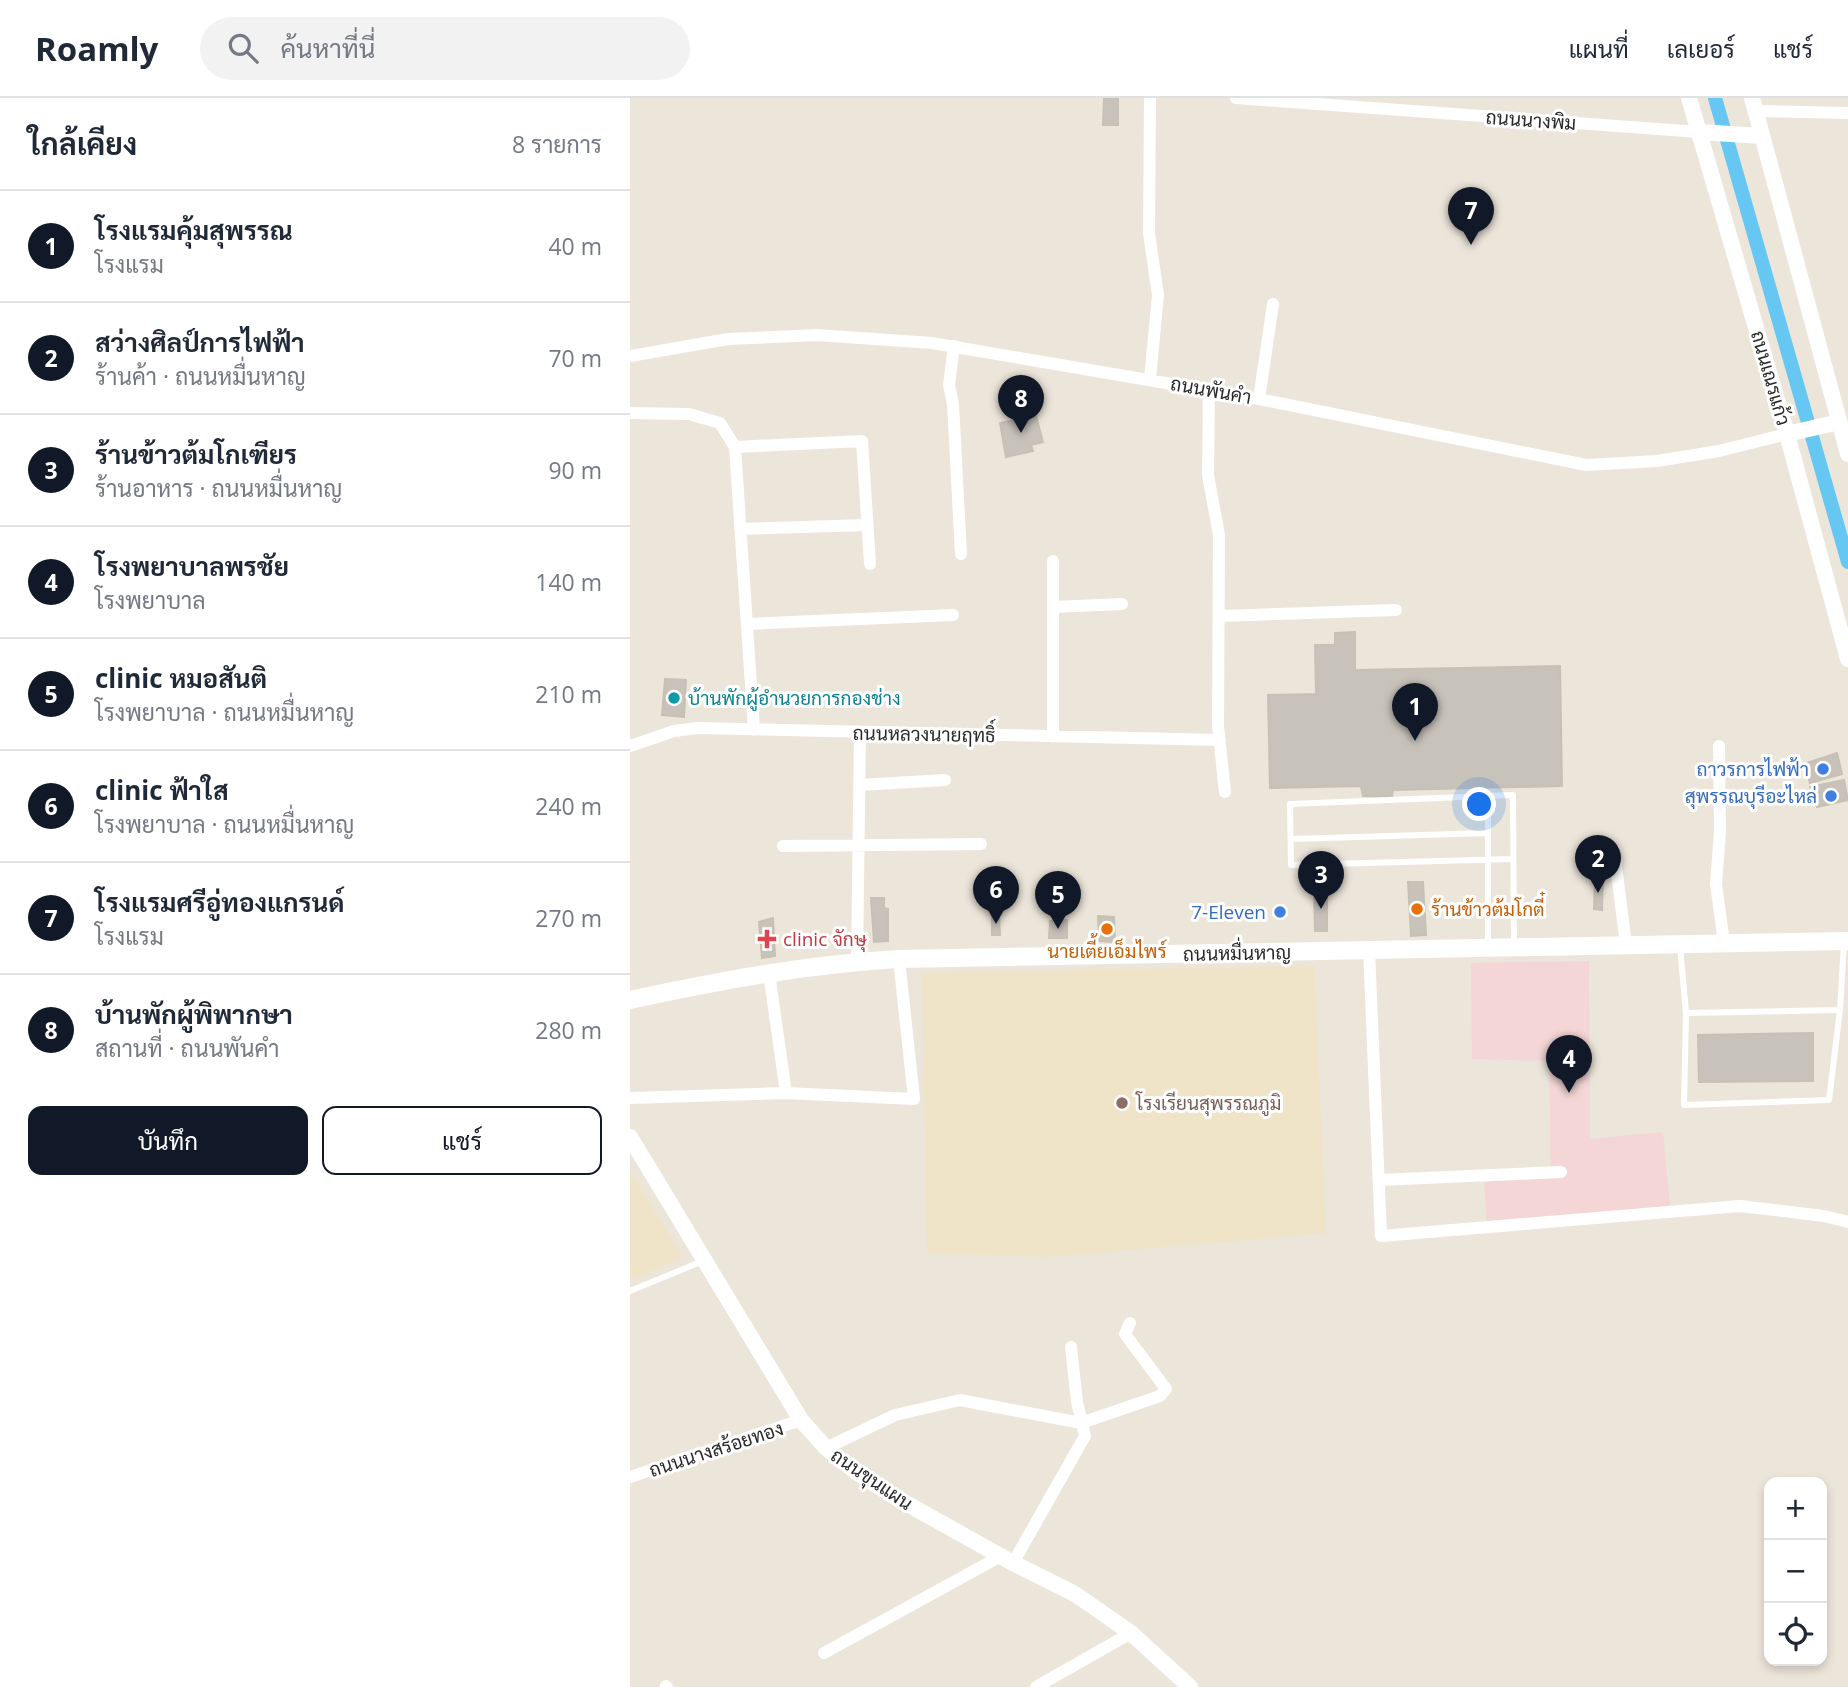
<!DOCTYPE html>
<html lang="th">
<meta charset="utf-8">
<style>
:root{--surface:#fff;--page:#f2f2f3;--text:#1f2937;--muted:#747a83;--line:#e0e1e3;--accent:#111827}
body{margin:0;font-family:"Open Sans",Sarabun,sans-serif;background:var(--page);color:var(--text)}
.controls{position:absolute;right:21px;bottom:21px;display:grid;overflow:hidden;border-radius:14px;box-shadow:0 4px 10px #0003}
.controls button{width:63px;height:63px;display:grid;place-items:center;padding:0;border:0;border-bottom:2px solid var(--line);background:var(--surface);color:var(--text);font:35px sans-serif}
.you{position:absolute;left:850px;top:707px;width:24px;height:24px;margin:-18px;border:5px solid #fff;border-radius:50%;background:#1a73e8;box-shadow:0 0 0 10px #1a73e833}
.badge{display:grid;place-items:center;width:46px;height:46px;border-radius:50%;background:var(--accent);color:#fff;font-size:23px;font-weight:700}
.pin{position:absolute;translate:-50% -58px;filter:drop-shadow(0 2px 4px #0008)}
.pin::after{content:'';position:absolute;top:37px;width:24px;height:21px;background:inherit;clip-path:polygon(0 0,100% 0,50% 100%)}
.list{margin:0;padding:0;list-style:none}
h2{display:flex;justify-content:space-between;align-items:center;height:91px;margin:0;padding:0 28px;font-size:30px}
h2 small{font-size:23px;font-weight:400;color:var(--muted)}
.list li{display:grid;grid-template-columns:46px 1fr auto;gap:21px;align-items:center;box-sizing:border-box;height:112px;padding:0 28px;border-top:2px solid var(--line)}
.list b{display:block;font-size:26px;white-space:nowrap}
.list p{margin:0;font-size:23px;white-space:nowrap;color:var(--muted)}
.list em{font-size:23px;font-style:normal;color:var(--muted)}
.actions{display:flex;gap:14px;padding:21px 28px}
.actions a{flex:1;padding:16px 0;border:2px solid var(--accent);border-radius:14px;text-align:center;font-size:24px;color:var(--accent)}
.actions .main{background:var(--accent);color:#fff}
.icon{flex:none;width:38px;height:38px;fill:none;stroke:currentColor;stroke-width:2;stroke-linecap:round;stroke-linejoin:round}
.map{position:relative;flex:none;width:1218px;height:1589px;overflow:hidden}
header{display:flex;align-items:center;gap:42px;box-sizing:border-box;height:98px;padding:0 35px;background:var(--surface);border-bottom:2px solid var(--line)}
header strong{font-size:33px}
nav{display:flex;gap:38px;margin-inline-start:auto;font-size:24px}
.search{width:490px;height:63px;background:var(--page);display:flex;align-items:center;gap:18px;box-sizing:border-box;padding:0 24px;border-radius:38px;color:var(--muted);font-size:26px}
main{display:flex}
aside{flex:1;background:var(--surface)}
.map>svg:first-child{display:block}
.education{fill:#efe4c8}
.medical{fill:#f4d6d6}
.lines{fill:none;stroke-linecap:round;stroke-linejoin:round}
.canal{stroke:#67c7f3;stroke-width:14}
.building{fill:#c7c2ba;stroke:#c7c1b4;stroke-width:2}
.service{stroke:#fff;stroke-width:6}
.minor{stroke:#fff;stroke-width:12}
.tertiary{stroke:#fff;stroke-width:16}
.secondary{stroke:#fff;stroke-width:18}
.culture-dot{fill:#0f9aa8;stroke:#fff;stroke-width:2.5}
.shop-dot{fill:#3f7fe0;stroke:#fff;stroke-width:2.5}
.food-dot{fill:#e8710a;stroke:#fff;stroke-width:2.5}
.health-dot{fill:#e0444e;stroke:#fff;stroke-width:2.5}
.education-dot{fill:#8d6e63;stroke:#fff;stroke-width:2.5}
.labels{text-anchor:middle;stroke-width:6;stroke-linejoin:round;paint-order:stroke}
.street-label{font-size:19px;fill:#292929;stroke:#fff}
.culture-label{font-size:19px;fill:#0d838f;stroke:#fff;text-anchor:start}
.shop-label{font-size:19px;fill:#366cbe;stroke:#fff;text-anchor:end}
.food-label{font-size:19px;fill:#c56008;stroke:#fff;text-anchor:start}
.health-label{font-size:19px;fill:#be3a42;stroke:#fff;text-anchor:start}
.education-label{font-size:19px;fill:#785e54;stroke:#fff;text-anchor:start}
</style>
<header>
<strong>Roamly</strong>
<div class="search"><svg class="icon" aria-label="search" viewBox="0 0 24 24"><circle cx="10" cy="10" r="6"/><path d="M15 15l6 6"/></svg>ค้นหาที่นี่</div>
<nav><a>แผนที่</a><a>เลเยอร์</a><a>แชร์</a></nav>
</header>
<main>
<aside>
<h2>ใกล้เคียง<small>8 รายการ</small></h2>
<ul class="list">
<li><span class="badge">1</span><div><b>โรงแรมคุ้มสุพรรณ</b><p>โรงแรม</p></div><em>40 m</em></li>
<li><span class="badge">2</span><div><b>สว่างศิลป์การไฟฟ้า</b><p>ร้านค้า · ถนนหมื่นหาญ</p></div><em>70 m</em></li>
<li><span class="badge">3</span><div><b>ร้านข้าวต้มโกเฑียร</b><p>ร้านอาหาร · ถนนหมื่นหาญ</p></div><em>90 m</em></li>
<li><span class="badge">4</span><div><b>โรงพยาบาลพรชัย</b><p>โรงพยาบาล</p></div><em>140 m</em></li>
<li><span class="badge">5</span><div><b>clinic หมอสันติ</b><p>โรงพยาบาล · ถนนหมื่นหาญ</p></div><em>210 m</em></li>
<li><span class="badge">6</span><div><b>clinic ฟ้าใส</b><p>โรงพยาบาล · ถนนหมื่นหาญ</p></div><em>240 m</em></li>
<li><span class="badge">7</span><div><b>โรงแรมศรีอู่ทองแกรนด์</b><p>โรงแรม</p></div><em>270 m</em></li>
<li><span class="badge">8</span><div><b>บ้านพักผู้พิพากษา</b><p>สถานที่ · ถนนพันคำ</p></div><em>280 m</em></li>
</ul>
<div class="actions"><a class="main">บันทึก</a><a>แชร์</a></div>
</aside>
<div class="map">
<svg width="1218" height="1589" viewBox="0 0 1218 1589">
<rect width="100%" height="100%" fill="#ece5da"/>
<path class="education" d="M684,868L696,1135L417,1159L297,1155L292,875Z
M0,1073L53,1159L0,1182Z"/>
<path class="medical" d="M959,863L960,1041L1033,1034L1040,1109L857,1124L854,1084L921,1080L919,963L842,961L841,865Z"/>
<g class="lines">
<path class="canal" d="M1085,0L1218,464"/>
</g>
<path class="building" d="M474,0H488V27H473Z
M406,318L413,344L401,347L403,353L376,359L370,325Z
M725,534V572L930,568L932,688L763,692L762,699L733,698L731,688L640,690L638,597L686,596L685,547H705V535Z
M35,581L56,582L54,619L32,617Z
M1207,655L1212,676L1180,685L1174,666Z
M1214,682L1218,702L1187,709L1180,689Z
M965,778H973L972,812L964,811Z
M778,784H793L796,837L781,838Z
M684,790H697V833H685Z
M241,800H254V810L258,811V843L244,844Z
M362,816H369L370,837H362Z
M468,818L484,819L485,844L469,843Z
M143,820L145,858L132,860L129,824Z
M437,822V840H419L420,823Z
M1183,935V983L1069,984L1068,937Z"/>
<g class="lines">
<path class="service" d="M661,741L858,735
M883,761L661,767L660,706L883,697L884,847
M858,848V698
M1050,848L1056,915L1054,1007L1199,1002L1210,912L1214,845
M1056,915L1210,912
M0,1193L73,1163"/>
<path class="minor" d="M606,0L1069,34
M1126,13L1218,15
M324,248L319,287L323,306L331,456
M0,258L98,241L187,237L302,245L629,301L956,367L1027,363L1089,353L1157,336
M520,281L528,197L519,135L520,0
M579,292L578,377L589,437L588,628L595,694
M629,301L643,206
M0,315L59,316L90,325L105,349L124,632
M105,349L232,343L240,466
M110,431L237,427
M423,509L492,506
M590,518L766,512
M117,526L323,517
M423,639V463
M0,648L44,633L68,630L590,642
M1089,648L1090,734L1086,786L1094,845
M229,687L315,682
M153,748L351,746
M984,752L996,847
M739,852L751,1138L1110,1108L1194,1118L1218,1124
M227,863L230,635
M139,875L156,995
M0,1000L156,995L284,1001L269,861
M749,1082L931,1074
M196,1350L265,1317L330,1302L451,1325L530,1298L536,1291L495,1236L500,1225
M0,1379L171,1322
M383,1465L455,1338L447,1304L441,1249
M194,1555L371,1458
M36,1588L37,1589
M406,1589L501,1535"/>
<path class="tertiary" d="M1059,0L1157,336L1218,561
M1122,0L1218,356
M1069,34L1132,38
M1157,336L1209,324
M0,1039L171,1322L196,1350L226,1374L265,1399L383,1465L445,1496L501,1535L560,1589"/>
<path class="secondary" d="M0,902C89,883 178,866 269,861L1218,843"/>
</g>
<circle class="culture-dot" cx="44" cy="600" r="7"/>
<g class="shop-dot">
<circle cx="1193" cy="671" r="7"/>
<circle cx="1201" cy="698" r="7"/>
<circle cx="650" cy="814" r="7"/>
</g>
<g class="food-dot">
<circle cx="787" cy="811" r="7"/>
<circle cx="477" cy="831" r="7"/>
</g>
<path class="health-dot" d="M133.5 830.5h7v7h7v7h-7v7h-7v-7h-7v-7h7z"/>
<circle class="education-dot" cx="492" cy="1005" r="7"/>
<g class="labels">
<g class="street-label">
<text transform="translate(901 22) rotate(4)" y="7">ถนนนางพิม</text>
<text transform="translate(1141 280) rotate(74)" y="7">ถนนเณรแก้ว</text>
<text transform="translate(581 292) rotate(10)" y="7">ถนนพันคำ</text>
<text transform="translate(294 636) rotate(1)" y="7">ถนนหลวงนายฤทธิ์</text>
<text transform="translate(607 855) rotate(-1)" y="7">ถนนหมื่นหาญ</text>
<text transform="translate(86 1351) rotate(-18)" y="7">ถนนนางสร้อยทอง</text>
<text transform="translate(242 1381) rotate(34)" y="7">ถนนขุนแผน</text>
</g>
<g class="culture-label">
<text x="58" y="607">บ้านพักผู้อำนวยการกองช่าง</text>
</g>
<g class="shop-label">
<text x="1179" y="678">ถาวรการไฟฟ้า</text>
<text x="1187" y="705">สุพรรณบุรีอะไหล่</text>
<text x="636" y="821">7-Eleven</text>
</g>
<g class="food-label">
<text x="801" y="818">ร้านข้าวต้มโกตี๋</text>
<text x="477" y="860" text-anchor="middle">นายเตี้ยเอ็มไพร์</text>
</g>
<g class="health-label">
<text x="153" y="848">clinic จักษุ</text>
</g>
<g class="education-label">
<text x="506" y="1012">โรงเรียนสุพรรณภูมิ</text>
</g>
</g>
</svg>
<div class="controls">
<button>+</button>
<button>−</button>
<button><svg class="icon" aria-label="locate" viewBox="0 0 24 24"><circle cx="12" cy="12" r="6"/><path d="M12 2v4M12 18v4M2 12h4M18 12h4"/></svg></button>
</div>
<div class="you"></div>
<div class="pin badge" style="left:785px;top:643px">1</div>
<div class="pin badge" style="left:968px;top:795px">2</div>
<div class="pin badge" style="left:691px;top:811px">3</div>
<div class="pin badge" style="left:939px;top:995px">4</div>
<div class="pin badge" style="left:428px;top:831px">5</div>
<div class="pin badge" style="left:366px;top:826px">6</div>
<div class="pin badge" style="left:841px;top:147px">7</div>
<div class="pin badge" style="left:391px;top:335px">8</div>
</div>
</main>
